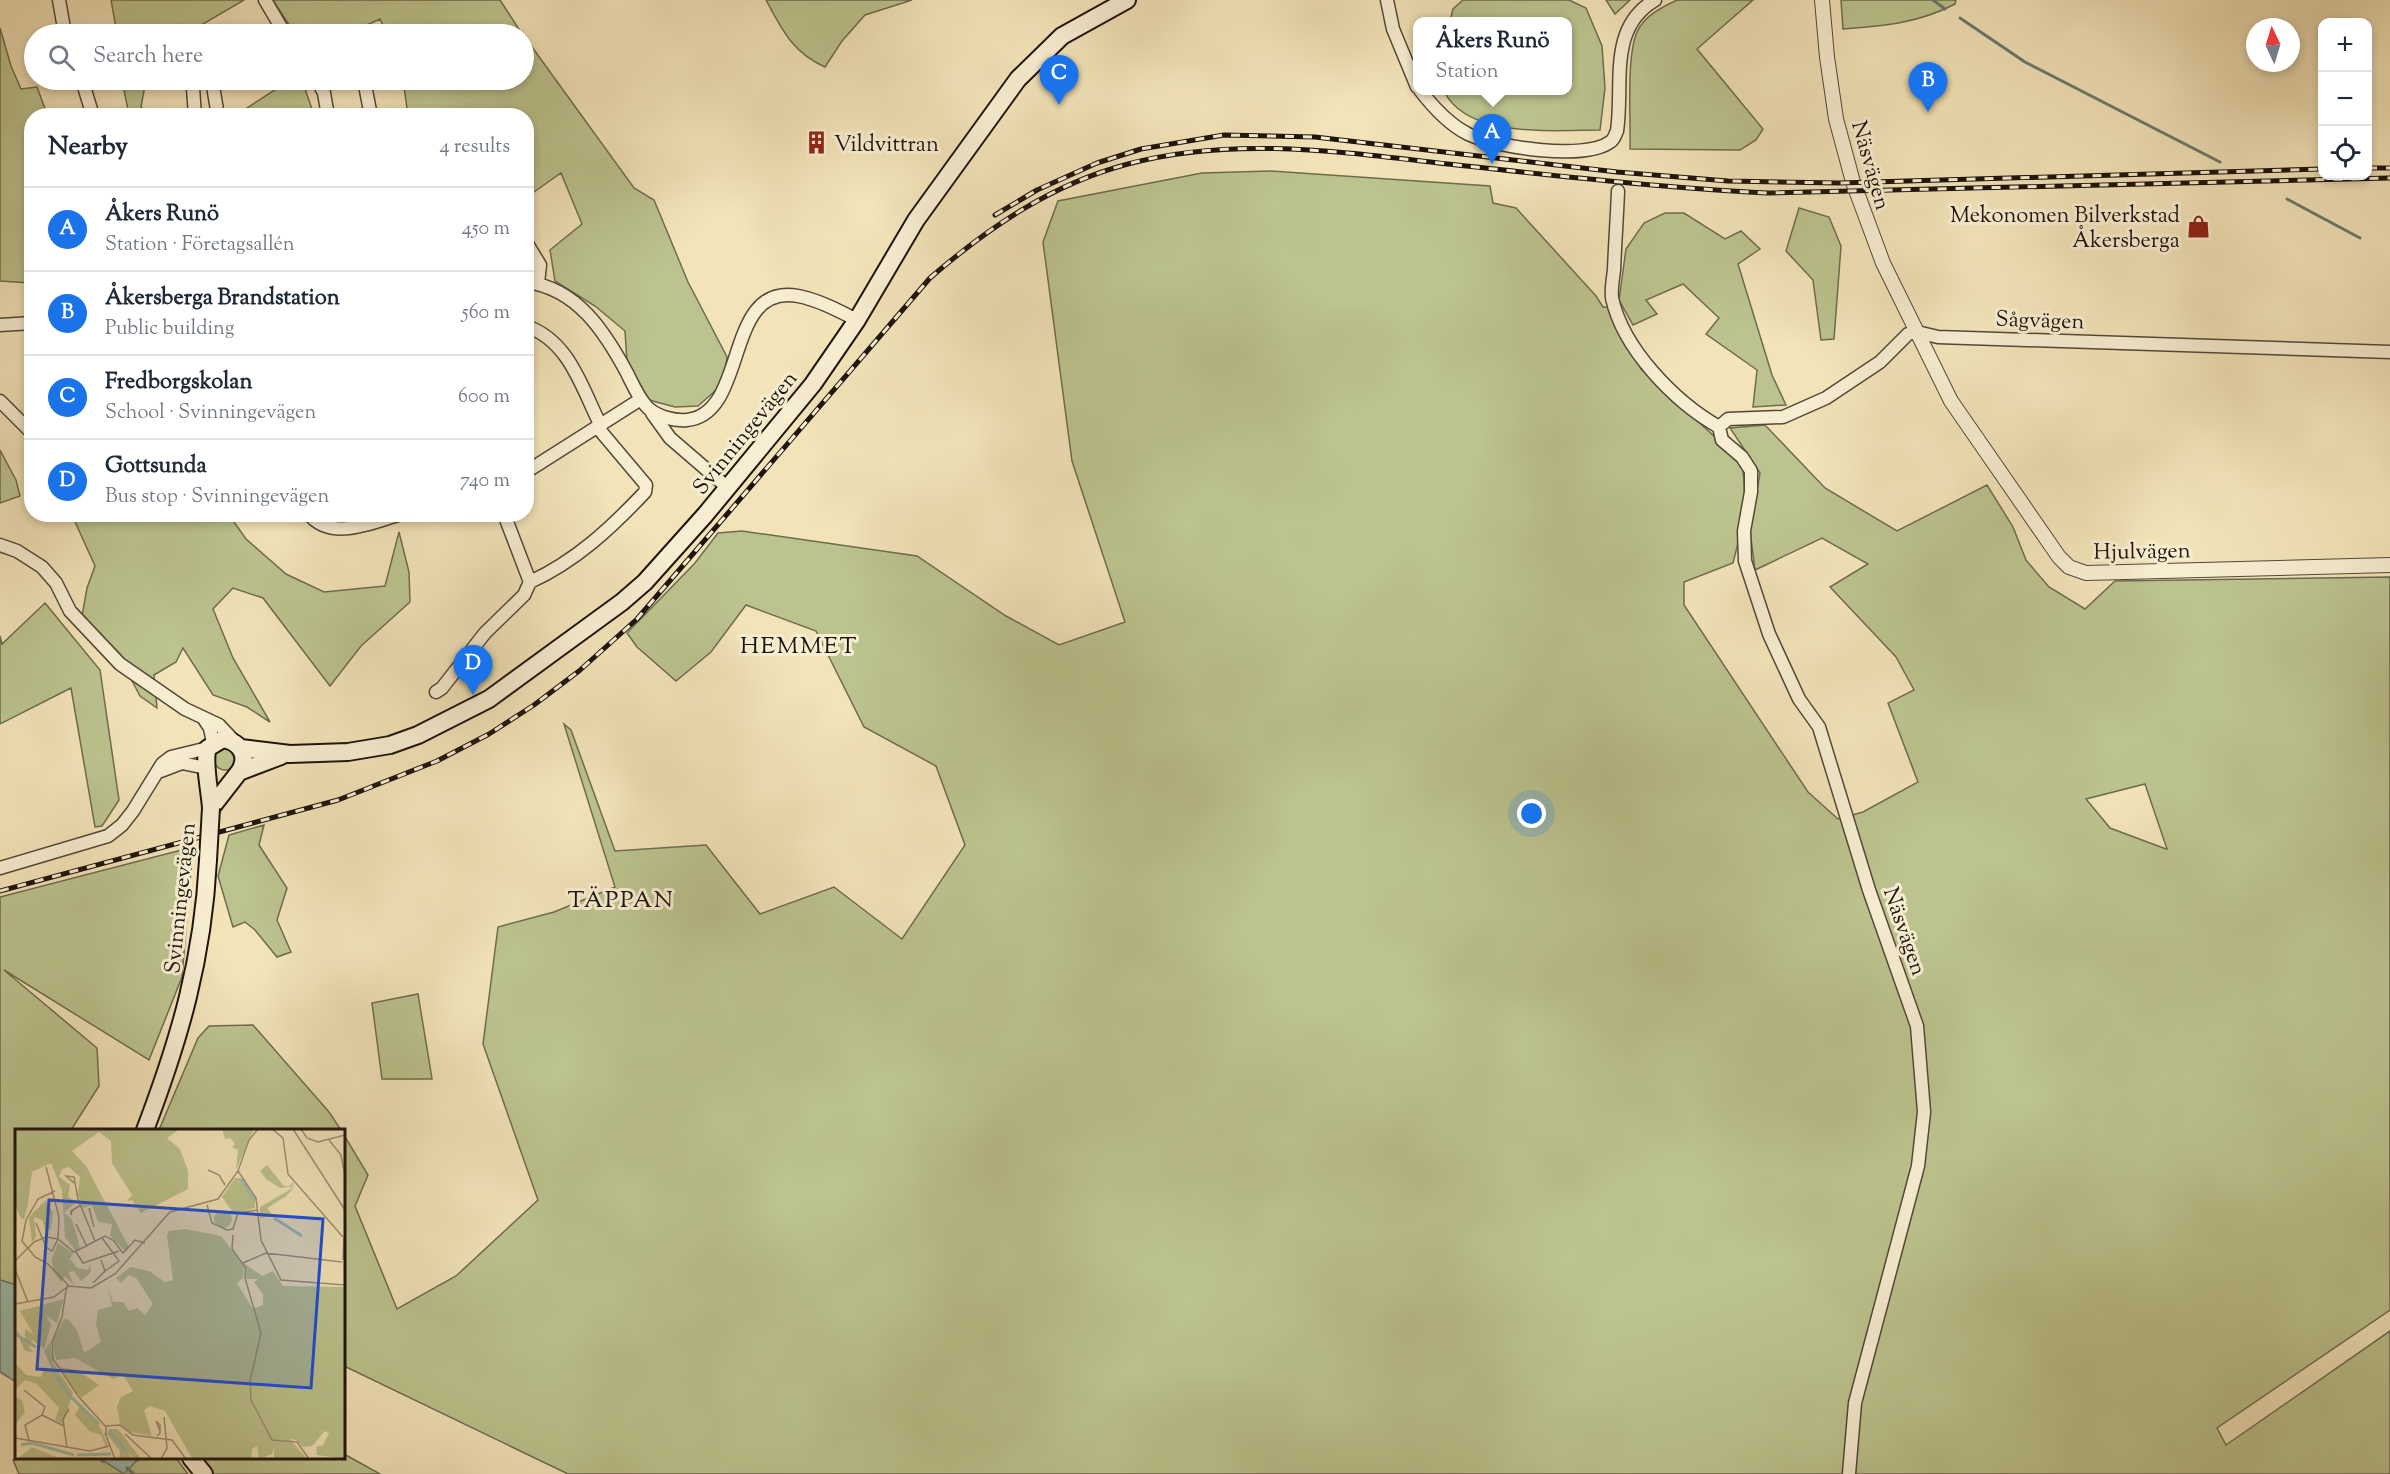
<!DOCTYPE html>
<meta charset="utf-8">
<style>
:root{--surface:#fff;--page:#f6f6f7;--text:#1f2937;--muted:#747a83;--line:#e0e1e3;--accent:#1a73e8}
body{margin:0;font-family:"Sorts Mill Goudy",serif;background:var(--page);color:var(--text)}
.controls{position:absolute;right:18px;top:18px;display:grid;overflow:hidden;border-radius:12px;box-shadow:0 3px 9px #0003}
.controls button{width:54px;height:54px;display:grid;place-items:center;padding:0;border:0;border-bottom:2px solid var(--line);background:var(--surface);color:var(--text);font:30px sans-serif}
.compass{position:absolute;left:2246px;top:18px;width:54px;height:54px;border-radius:50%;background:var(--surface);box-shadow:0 3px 9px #0003;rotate:356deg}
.you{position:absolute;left:1532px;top:814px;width:21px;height:21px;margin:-15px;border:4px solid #fff;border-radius:50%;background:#1a73e8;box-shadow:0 0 0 9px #1a73e833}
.badge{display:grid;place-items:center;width:39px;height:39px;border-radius:50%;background:var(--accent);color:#fff;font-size:20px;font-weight:700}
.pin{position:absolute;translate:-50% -50px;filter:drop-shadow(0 2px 3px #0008)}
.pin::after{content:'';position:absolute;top:32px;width:21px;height:18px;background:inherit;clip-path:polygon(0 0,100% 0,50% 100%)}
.popup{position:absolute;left:1413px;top:17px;width:159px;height:78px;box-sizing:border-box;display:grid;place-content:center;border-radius:12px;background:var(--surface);filter:drop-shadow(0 2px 4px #0005);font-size:20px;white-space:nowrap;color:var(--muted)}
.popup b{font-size:22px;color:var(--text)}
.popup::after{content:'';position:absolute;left:50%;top:100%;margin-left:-12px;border:12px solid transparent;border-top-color:var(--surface)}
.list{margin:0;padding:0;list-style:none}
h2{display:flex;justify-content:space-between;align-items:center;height:78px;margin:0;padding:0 24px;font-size:26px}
h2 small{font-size:20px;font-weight:400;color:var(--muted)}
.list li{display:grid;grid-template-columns:39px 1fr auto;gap:18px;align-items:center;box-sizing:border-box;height:84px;padding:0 24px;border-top:2px solid var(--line)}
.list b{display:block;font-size:22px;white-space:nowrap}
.list p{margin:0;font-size:20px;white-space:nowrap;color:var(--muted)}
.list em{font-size:20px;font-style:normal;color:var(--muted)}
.icon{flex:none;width:33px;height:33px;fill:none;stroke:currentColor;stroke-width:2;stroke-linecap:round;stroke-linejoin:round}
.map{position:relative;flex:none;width:2390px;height:1474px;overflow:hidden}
.search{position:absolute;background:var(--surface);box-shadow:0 3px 9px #0003;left:24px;top:24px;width:510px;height:66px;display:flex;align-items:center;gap:15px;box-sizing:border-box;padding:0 21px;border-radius:33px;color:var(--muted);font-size:22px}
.panel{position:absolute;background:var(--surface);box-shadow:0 3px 9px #0003;left:24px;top:108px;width:510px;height:414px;border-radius:24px}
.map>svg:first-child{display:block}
.green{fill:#bcc38e;stroke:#6d6c4e;stroke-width:1.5;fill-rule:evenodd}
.water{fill:#9bbeaf;stroke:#697a6e;stroke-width:1.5}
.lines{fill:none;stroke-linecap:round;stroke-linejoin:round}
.stream{stroke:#697a6e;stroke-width:3}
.minor-casing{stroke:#534838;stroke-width:15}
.tertiary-casing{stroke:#534838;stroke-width:16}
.secondary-casing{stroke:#1e140d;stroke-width:20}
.minor{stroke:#f7edd1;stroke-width:12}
.tertiary{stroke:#f7edd1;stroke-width:14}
.secondary{stroke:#f7edd1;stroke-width:16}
.rail-casing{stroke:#1e140d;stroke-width:5}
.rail{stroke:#f7edd1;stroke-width:3;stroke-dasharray:9;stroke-linecap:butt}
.secondary-bridge-casing{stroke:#1e140d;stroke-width:20;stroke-linecap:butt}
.secondary-bridge{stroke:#f7edd1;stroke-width:16}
.labels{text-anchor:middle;stroke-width:6;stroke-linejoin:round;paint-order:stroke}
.poi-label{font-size:22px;fill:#1e140d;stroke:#f7edd1;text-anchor:start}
.street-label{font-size:22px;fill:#1e140d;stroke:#f7edd1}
.neighbourhood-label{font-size:24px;letter-spacing:1.5px;fill:#1e140d;stroke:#f7edd1}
.inset-river{fill:none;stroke:#9bbeaf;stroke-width:3}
.inset-road{fill:none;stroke:#9d9074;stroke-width:1.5}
.view{fill:#1d4ed8;fill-opacity:0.15;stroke:#1d4ed8;stroke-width:3}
.inset-edge{fill:none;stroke:#1e140d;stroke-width:3}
</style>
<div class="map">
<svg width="2390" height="1474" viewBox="0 0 2390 1474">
<rect width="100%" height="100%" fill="#f2e3b8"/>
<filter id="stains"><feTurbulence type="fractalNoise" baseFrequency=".00333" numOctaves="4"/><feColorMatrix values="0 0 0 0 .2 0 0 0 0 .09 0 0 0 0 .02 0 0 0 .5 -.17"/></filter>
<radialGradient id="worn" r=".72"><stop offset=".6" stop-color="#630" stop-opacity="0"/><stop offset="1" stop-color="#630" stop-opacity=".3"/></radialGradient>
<path class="green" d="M111,0H244L186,34H117Z
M273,0H500L522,34H387L380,19L347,34H295Z
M766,0H912L865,15L842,41L825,67C793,53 782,30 766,0Z
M1463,0H1569L1586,8L1602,46L1605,88L1600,130C1554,130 1467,139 1444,91L1567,90V21H1450L1453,9Z
M1606,0H1630L1615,14Z
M1677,0H1753L1697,49L1763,129L1756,140L1740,150L1630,149C1631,120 1626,57 1637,32C1644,16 1662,7 1677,0Z
M1841,0H1956L1955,4C1919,23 1884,26 1843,29Z
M0,28L11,66L21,89L37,87L47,114L30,118L31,283L0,281Z
M524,36L634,188L654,200L688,282L727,357L724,383L698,406L675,407L649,400L627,362L625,331L595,306L555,281L550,250L582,224L561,173L534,192L527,189L526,116L408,115L403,80H524Z
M122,80H146L141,107L149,115H129Z
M290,80H302L314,115H250L247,108Z
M1271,171L1490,186L1493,203L1516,208L1596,296L1603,307H1610L1641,369L1741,461C1749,495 1742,529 1733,563L1684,582V605L1808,792L1838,819L1863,812L1918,782L1888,703L1914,690L1896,657L1830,587L1868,564L1822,538L1755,570L1750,530L1760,473L1730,428L1765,425L1825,488L1897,531L1987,485L2013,527L2026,560L2049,587L2085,609L2115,581L2390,577V1310L2217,1428L2226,1445L2390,1331V1474H568L344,1366V1135L368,1175L355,1206L397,1309L456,1276L538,1200L483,1044L498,927L554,912L615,887L564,724L571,730L615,851L706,845L760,914L834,887L902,939L965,845L936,766L864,727L816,631L746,605L711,652L676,681L637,647L627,633L695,563L718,533L742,531L917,556L1006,616L1059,645L1125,622L1072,461L1043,242L1058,201L1202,173ZM2145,784L2167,849H2166L2110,828L2086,799Z
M1799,208L1829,217L1841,246L1834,339L1821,340L1813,280L1786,251Z
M1665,213H1684L1725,239L1741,231L1760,249L1738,264L1772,375L1786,405L1753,407L1757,370L1706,334L1719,318L1683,284L1646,300L1657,314L1633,325L1619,300L1626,249L1644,223Z
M0,450L16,480L20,496L0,503Z
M72,515H229L246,539L286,574L324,592L385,586L399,532L409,572L410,602L361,646L330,686L263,598L233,588L213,609L233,658L270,722L247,707L213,695L183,648L176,662L154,675L157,708L140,696L117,652L82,616L87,588L95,566Z
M45,603L100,670L119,800L102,826L95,827L71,688L0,724V636L2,644Z
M214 759a11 11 0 1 1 22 0a11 11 0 1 1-22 0Z
M264,825L259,845L287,888L277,920L291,952L277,957L255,930L245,922L233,927L218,876L229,835Z
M193,847L182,977L149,1060L4,970L97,1048L99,1086L71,1130H16V1285L0,1280V897Z
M418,994L432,1079H382L372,1003Z
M253,1025L329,1112L341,1130H159L198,1038L209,1026Z
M344,1454L380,1474H210L196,1458H344Z
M27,1458H99L102,1462L137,1461L135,1458H176L188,1474H19L13,1460Z"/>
<path class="water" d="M0,1280L16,1285V1382L0,1372Z
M99,1458H135L137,1460L124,1474Z"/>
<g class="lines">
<path class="stream" d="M1933,0L1945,9
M1960,18L2025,62L2220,162
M2287,199L2360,238
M127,1468L134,1474"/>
<defs>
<path id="minor" d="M59,0L65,34
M265,0L285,34
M1387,0L1393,29L1417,87
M82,80L93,116
M212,80L218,116
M317,80L324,93L328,116
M364,80L371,116
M1420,90C1433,107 1448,124 1468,134C1495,147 1584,161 1610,142C1614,140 1615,135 1617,131C1624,85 1607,28 1655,0
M195,116L193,88L196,83L213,80
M1618,191C1617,217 1615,244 1614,270C1613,278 1611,289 1612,298C1623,349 1675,402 1719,427
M526,242L540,265L538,283
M526,282C577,288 605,332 627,373C633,385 639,399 648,408C658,417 674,421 687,420C749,414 723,282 798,296C819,300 839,311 857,320
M0,325L32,323
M526,326C570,341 582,389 601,426
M0,401L32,433
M652,413L670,438L728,488
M1719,427L1722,440L1742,457L1751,471V492L1744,531L1745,561L1769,634L1799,699L1819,727L1869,890L1917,1026L1924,1112L1918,1166L1855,1403L1849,1474
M1719,427L1728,419L1783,417L1826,398L1880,362L1908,334L1917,332L1938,337L2390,352
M526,472L641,399
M309,514C331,542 373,522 401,514
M0,545L17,551L42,567L56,583L70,611L120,664L185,709L219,725L235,742
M530,582C576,561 611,528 645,492L646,485L598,428
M436,692L442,688L485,633L524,595L530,582L504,514
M204,719L210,728L213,743
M161,771L182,763L206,768
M0,868L108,836L122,825L133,811L162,764L171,757L208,748"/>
<path id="tertiary" d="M1822,0L1827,57L1836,119L1853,182L1883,263L1951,401L2059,557L2069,567L2086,573L2390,565"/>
<path id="secondary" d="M241,748L290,754L348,752L390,745L418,735L489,699L622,602L645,582L705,515L813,384L857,320L916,220L1018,79L1062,36L1127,0
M211,808C210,792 203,760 208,748L223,739C241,742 249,757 239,772
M211,808L239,772L281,756
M145,1130C180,1038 203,959 208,860
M191,1458L204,1474"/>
</defs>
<use href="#minor" class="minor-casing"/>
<use href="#tertiary" class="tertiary-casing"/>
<use href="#secondary" class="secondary-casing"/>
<use href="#minor" class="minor"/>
<use href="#tertiary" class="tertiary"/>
<use href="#secondary" class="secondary"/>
<defs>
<path id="rail" d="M2368,168H2390
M995,215L1037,190L1097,163L1141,149L1224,135L1315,137L1617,172L1728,181L1839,183L2322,169
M0,891L338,800L437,761L489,734L534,705L579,671L637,619L930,278C989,227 1052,184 1128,164C1236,135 1348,153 1457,165C1560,176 1664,188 1768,193L2390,178"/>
</defs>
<use href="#rail" class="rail-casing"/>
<use href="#rail" class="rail"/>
<defs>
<path id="secondary-bridge" d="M208,860L211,808"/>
</defs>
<use href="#secondary-bridge" class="secondary-bridge-casing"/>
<use href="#secondary-bridge" class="secondary-bridge"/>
</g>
<defs>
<symbol id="building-bare" viewBox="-9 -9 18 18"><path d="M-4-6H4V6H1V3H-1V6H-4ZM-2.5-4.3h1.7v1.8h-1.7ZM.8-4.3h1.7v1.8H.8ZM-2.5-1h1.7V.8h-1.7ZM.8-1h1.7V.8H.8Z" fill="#8f2418" stroke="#f7edd1" stroke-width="2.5" paint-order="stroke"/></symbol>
<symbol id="shop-bare" viewBox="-9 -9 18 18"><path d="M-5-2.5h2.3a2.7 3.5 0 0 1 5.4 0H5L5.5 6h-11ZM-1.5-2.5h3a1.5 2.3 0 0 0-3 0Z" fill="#8f2418" stroke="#f7edd1" stroke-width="2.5" paint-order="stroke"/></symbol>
</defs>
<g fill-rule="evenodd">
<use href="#building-bare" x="800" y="126" width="33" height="33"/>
<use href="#shop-bare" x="2182" y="210" width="33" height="33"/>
</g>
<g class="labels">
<g class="poi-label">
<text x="834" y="151">Vildvittran</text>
<text x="2180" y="222" text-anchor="end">Mekonomen Bilverkstad<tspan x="2180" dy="25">Åkersberga</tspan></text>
</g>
<g class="street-label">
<text transform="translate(1872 165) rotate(74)" y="8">Näsvägen</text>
<text transform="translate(2040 319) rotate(2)" y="8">Sågvägen</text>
<text transform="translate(744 432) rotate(-51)" y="8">Svinningevägen</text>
<text transform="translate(2142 550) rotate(-1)" y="8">Hjulvägen</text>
<text transform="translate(179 898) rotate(-84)" y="8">Svinningevägen</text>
<text transform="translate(1906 931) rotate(71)" y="8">Näsvägen</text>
</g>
<g class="neighbourhood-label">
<text x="799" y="653">HEMMET</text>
<text x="621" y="907">TÄPPAN</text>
</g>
</g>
<g transform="translate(15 1129)">
<rect width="330" height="330" fill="#f2e3b8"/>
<path d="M0,0H165L152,9L165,20L173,42V60L126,84L117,71L112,72L117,66L97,34L96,12L84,3L57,22L71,37L114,118L111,123L95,107L97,95L83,93L77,76L68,79L63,65L65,48L54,38L47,40L44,48L55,56L53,68L62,72L49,84L56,89L62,106L65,121L61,122L50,108L47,61L36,34L17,43L13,75L9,90L6,89L0,77ZM207,0H239L221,41L223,21L217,18L220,15L215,9L210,10ZM252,36L268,56L273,58L279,52L276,58L265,59L251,50L245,42ZM220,49H225L240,69V79L219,85L207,68ZM280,52L277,61L270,68L252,79L258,87L245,89V78L276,60ZM31,71L38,84L36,100L31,103L27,91L19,88L21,108L17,113L14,88ZM199 90a9 9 0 1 1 18 0a9 9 0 1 1-18 0ZM170,100L206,107L230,138L228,149L222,154L238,180L248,176V165L239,153L243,150H231L232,139L229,134L247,147L258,142L268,157L330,158V330L302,326L301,318L308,316L314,304L310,302L297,317L288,318L281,311L275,310L292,330H259V319L257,325L244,330L242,317L237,320L236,330L177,329L150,282L135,277L129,281L137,307L115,303L105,295L102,278L106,268L118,262L108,246L98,250L60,229L41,231L37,213L49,190L54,191L62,201L69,224L86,213L81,195L83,181L97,177L93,158L98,173H108L114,182L122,179L130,186L138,175L122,150L114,146L106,154L101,149L115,138L134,142L150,153L158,151L152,107L154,102ZM43,114L58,124L55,130L62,139L73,141L75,135L76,143L66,152L59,142L53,143L59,156L50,147L46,153L38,142L37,129ZM49,170L42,194L31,186L36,196L29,220L17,211L14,218L18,223L10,222L0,200L10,211V200L19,206L5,182ZM35,213L38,234L58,264L48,295L40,291L44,279L22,255L10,251L0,261V234L11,246L26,248L29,241L23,239L37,240L29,222ZM43,238L62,241L84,256L66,269ZM0,268L7,271L10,283L0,296ZM65,277L83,294L93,316L91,318L86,306L74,302L60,286ZM94,300H103L126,330H120L113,323L117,330H104L105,322L92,305ZM17,318L46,330H2Z" fill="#bcc38e"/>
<path class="inset-river" d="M226,50L240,72M259,89L287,107M0,205L21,218M36,240L55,267L84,295M94,302L112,323M6,316L17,314L59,326M62,326L96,325"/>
<path class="inset-road" d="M257,0L268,9L273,45L328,108M278,0L330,81M286,0L292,9L303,13L330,6M314,11L326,26L330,46M193,41L204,46L210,56M223,42L241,69L246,111L266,151L330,156M59,54L51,47L59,48L63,70L80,112M40,62L23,70L11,91L7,112L20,128L33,135L54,157M192,76L197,94L212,101L218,100L223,84L243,81M74,79L79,98M57,82L56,86V82L66,76M21,94L31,118L37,122L43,110L44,88L31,38M61,95L72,118M218,106L217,120L231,139L230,149L246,204L235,252L236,271L257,311L282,313L294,330M87,109L99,125M61,123L68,134L104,122M328,131L329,109M0,132L19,113L31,108L43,110L59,123L90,107L98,111L108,124L120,111L130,114M228,134L251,124L327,133M0,140L13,173M90,142L104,132L99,125M78,154L90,142L86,131M51,161L53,157L76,159L100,145L155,83L203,70L223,42L234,11L243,0M51,161L47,188L37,213L38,230L63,267L91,298V306M0,175L39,168L52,158M9,261L30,278L27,286M27,286L49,297M90,297L105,296L118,306L157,311L171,330M90,304L100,330M110,305L137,330M142,307L145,304V296L141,292L145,302M0,309L75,322L94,317M14,311L10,296L27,286M52,319L48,290L54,280M146,330L152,319L149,288"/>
<path class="view" d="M34,71L308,90L296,259L22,240Z"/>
<rect width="330" height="330" class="inset-edge"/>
</g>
<rect width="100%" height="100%" filter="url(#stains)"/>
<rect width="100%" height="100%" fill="url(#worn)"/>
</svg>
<div class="controls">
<button>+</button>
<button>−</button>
<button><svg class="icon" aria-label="locate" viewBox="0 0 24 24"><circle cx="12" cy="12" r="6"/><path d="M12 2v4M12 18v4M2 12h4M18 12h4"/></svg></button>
</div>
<svg class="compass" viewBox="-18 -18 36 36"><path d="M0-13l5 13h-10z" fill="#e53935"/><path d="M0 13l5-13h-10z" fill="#747a83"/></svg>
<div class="you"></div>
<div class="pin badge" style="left:1492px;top:164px">A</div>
<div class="popup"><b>Åkers Runö</b>Station</div>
<div class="pin badge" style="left:1928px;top:112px">B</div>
<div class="pin badge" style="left:1059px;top:105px">C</div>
<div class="pin badge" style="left:473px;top:695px">D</div>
<div class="search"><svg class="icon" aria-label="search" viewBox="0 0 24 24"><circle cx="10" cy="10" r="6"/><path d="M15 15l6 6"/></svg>Search here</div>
<section class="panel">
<h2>Nearby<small>4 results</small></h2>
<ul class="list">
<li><span class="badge">A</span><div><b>Åkers Runö</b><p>Station · Företagsallén</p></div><em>450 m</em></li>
<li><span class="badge">B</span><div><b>Åkersberga Brandstation</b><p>Public building</p></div><em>560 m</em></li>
<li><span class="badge">C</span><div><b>Fredborgskolan</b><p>School · Svinningevägen</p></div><em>600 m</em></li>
<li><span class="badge">D</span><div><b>Gottsunda</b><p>Bus stop · Svinningevägen</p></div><em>740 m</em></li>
</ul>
</section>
</div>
